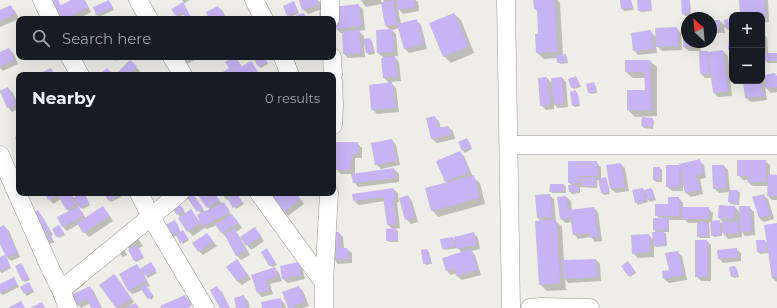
<!DOCTYPE html>
<meta charset="utf-8">
<style>
:root{--surface:#171b24;--page:#20242c;--text:#f1f3f6;--muted:#9ea1a6;--line:#363941}
body{margin:0;font-family:Montserrat,sans-serif;background:var(--page);color:var(--text)}
.controls{position:absolute;right:12px;top:12px;display:grid;overflow:hidden;border-radius:8px;box-shadow:0 4px 16px #0002}
.controls button{width:36px;height:36px;display:grid;place-items:center;padding:0;border:0;border-bottom:1px solid var(--line);background:var(--surface);color:var(--text);font:20px sans-serif}
.compass{position:absolute;left:681px;top:12px;width:36px;height:36px;border-radius:50%;background:var(--surface);box-shadow:0 4px 16px #0002;rotate:334deg}
.list{margin:0;padding:0;list-style:none}
h2{display:flex;justify-content:space-between;align-items:center;height:52px;margin:0;padding:0 16px;font-size:17px}
h2 small{font-size:13px;font-weight:400;color:var(--muted)}
.icon{flex:none;width:22px;height:22px;fill:none;stroke:currentColor;stroke-width:2;stroke-linecap:round;stroke-linejoin:round}
.map{position:relative;flex:none;width:777px;height:308px;overflow:hidden}
.search{position:absolute;background:var(--surface);box-shadow:0 4px 16px #0002;left:16px;top:16px;width:320px;height:44px;display:flex;align-items:center;gap:10px;box-sizing:border-box;padding:0 14px;border-radius:8px;color:var(--muted);font-size:15px}
.panel{position:absolute;background:var(--surface);box-shadow:0 4px 16px #0002;left:16px;top:72px;width:320px;height:124px;border-radius:8px}
.map>svg:first-child{display:block}
.shadow{fill:#0003}
.building{fill:#c8b3f4}
.lines{fill:none;stroke-linecap:round;stroke-linejoin:round}
.minor-casing{stroke:#989792;stroke-width:19}
.minor{stroke:#fff;stroke-width:18}
</style>
<div class="map">
<svg width="777" height="308" viewBox="0 0 777 308">
<rect width="100%" height="100%" fill="#eeede7"/>
<path class="shadow" d="M53,0H57L61,6L72,0H85L91,12L78,19H61L55,7Z
M182,0H190L183,4L192,19H188L185,14L181,16L184,19H179L173,9L184,3Z
M300,0H317L321,3L322,10L319,11V10L308,14L303,9Z
M361,0H381V3L385,2L383,0H415L418,2L419,11L403,14L398,8L401,24L416,20L421,25L427,49L409,53L405,49L400,28L392,30L396,34L398,56H394L399,62L401,81L390,82L396,88L399,112L377,114L372,109L390,84L384,78V58L378,53L390,30L386,26L382,4L366,7L362,2Z
M534,0H557L560,3L563,55H565L567,57L568,63L560,64L558,62V58L544,59L537,53L539,35L538,12L535,9Z
M621,0H631L634,10L624,11L622,9Z
M638,0H651L652,11L641,12L639,10Z
M682,0H690L691,15L685,16L683,13Z
M740,0H768L769,22L762,23V15H741Z
M109,2L111,4L114,10L99,17L97,15L94,8Z
M293,2L295,4L299,13L290,18L291,19H286L290,17L288,15Z
M358,5L363,9L365,30L359,31L364,36V40L370,39L372,41L375,54L369,55L367,53L365,44H364L365,57L348,58L344,54L343,33H341L336,29Z
M10,6L15,11L19,19L0,27V11Z
M218,7L223,11L226,19H210Z
M324,11L327,19H320L319,12Z
M454,14L461,20L474,53L451,63L444,56Z
M732,19V29L728,30L724,26L725,33H711V21H720L726,26Z
M687,25V42H700L701,52H707L709,53L723,51L728,56L732,96L718,97L714,93L712,78H705L701,74L700,51H689L684,47Z
M676,28L681,33L682,50L662,51L656,45L657,53L638,55L634,50L650,31L657,38Z
M762,33L767,37L768,54H777V63H768L766,61V54H762Z
M9,49L14,54L18,64L3,71L0,68V53Z
M111,57H120L116,61Z
M181,57H201L187,64Z
M234,57L239,62L242,68L251,62L255,67L260,75H220L231,68Z
M256,57H264L268,64L261,68L259,66Z
M130,61L140,71L137,75H118Z
M650,61L657,67V116L635,117L628,110L646,91L645,78H633L626,72Z
M762,63L764,76L775,74L777,76V92L771,93L765,87L767,100L751,102L746,98L744,81H762Z
M576,77L578,80L581,87L574,89L571,87Z
M547,78L552,83L562,78L566,82L568,107L558,108L554,104V109L546,110L541,105Z
M594,84L596,86L597,93L591,94L589,92Z
M8,88L13,93L19,107V109L12,112L8,107L1,93H0V89L2,92Z
M576,92L578,94L580,106L575,107L573,105Z
M434,117L439,121L441,129L448,127L453,131L455,139L437,143L432,139L427,119Z
M652,119L654,121L653,129L644,128L642,126Z
M467,139L469,142L472,149L465,153L463,151Z
M392,140L396,145L400,165L381,169L376,164Z
M357,143L362,148V158H355V174L394,169L399,174V182L358,187L354,182L353,174H341L336,169Z
M460,152L464,156L473,177L480,183L485,204L438,217L432,210L447,183L446,182Z
M699,161L704,165L706,178L700,179L703,194L691,197L686,193L683,184V191H672L667,186L679,166L681,168Z
M765,161L770,165V176H777V200H772L768,196V186H753L748,182V180H743L738,175Z
M596,162L601,167V179L605,178L607,180L610,194L604,195L602,193L600,180H597V188L580,187V193L572,194L570,192L573,186L569,183Z
M620,164L625,168L629,191L616,193L611,189Z
M724,166L728,170L730,191H738L740,193L739,205L731,204L729,202L730,192L719,193L714,188Z
M660,168L662,170V182H656L654,180Z
M564,185L566,187V193H552L550,191Z
M393,189L398,193L399,202H397L400,228L395,229L398,231V242H389L387,240L393,229L388,225L385,201L359,205L354,201Z
M643,189L645,191L651,189L653,191L656,200L650,202L647,198L648,202L638,205L636,202Z
M46,193H71L74,198L78,196L76,193H83L85,195L90,205L83,209L77,205L86,218L103,208L107,212L113,221L89,237L84,232L79,224L67,231L62,226L69,212L67,209L61,199L53,204L49,199Z
M106,193H119L121,197L111,202L109,200Z
M186,193H192L205,212L210,210L198,193H214L222,204H224L228,208L231,215L236,219L242,228L236,232L238,234L250,255L241,260L236,255L227,238L222,233L217,225L207,229L205,228L193,236L188,231L180,217L169,204L177,201L186,214L191,210L199,221L200,220L201,214Z
M221,193H237L236,194L244,204L236,209L229,199L227,200Z
M278,193H296L304,204L288,216L284,212Z
M549,195L554,199L556,221L562,227L564,261L596,260L600,264L601,281L568,283L565,279L566,290L547,291L540,284L541,221L538,218Z
M763,195L768,199L774,219L764,222L759,218Z
M408,196L412,201L418,222L411,224L406,219Z
M566,197L571,201L572,211L594,208L598,212L602,241L595,242L591,237L578,239L574,234L572,222L566,223L561,219Z
M679,198L683,203V208H708L713,213L712,221H719L722,223H724L719,218L735,207L740,213L749,207L754,212L755,235L745,236L742,232V237L728,239L722,232V236L714,237L712,235L711,222H709L710,238H700L698,236V223H688L685,220H669V232H664L666,234L667,246L656,247L654,245V257L638,258L633,253L649,235L654,240L657,233L654,230L660,219L656,215L669,204Z
M38,211L42,216L53,235L51,236L54,242L47,245Z
M174,221L177,223L181,233L185,234L189,240L183,244L177,235L173,237L171,235Z
M777,224V282L772,278L769,253L760,254L758,252L765,241L768,244Z
M4,226L9,231L20,257L11,261L7,257L0,241V228Z
M59,226L65,235L59,238L54,229Z
M259,233L264,241L251,250L247,245Z
M339,233L343,237L344,249H347L352,253V263L338,264L334,259Z
M473,233L478,238L480,249L471,251L475,255L481,275L462,280L457,276L456,273L451,275L447,271L462,253L458,248L445,250L443,248L453,238L456,241Z
M207,234L217,246L203,255L199,251Z
M136,236L143,246L139,248L144,258L136,262L134,260L130,250L121,239Z
M707,241L711,245V281H701L696,276Z
M116,244H122L127,255L123,257L121,255Z
M267,249L277,265L272,267L270,265Z
M736,249L741,253V261L723,263L719,258Z
M427,250L429,252L432,264L426,265L424,263Z
M677,252L682,256L687,280L669,283L664,279L670,271Z
M5,256L7,258L11,268L2,273L0,271V258Z
M237,260L241,265L251,279L242,285L237,281L228,267Z
M151,263L157,273L148,278L143,273L150,286L147,287L154,297L151,300L142,290L133,294L128,290L137,266L141,269Z
M298,263L302,268L305,279L288,283L283,279Z
M21,264L23,266L30,280L25,282L23,280Z
M630,264L636,273L630,277L628,275Z
M735,267L737,269L739,277L734,278L732,276Z
M275,268L279,273L282,281L270,284L273,294L262,297L258,293L253,275Z
M114,275L119,280L134,302L129,306L136,304L139,308H117L100,285Z
M82,278L86,283L72,294L70,292Z
M15,280L19,287L3,295L0,293V285Z
M29,283L34,292L27,296L21,287Z
M90,287L94,292L102,308H92L90,303L81,308L76,303Z
M299,287L303,291L309,306L303,308H289Z
M217,288L222,292L230,308H221Z
M185,296L189,300L192,305L185,308H162Z
M244,297L248,301L250,308H237Z
M280,299L285,304L286,308H263Z"/>
<path class="building" d="M51,0H58L60,5L55,8Z
M71,0H84L88,7L65,19H60L55,8Z
M109,0L112,8L96,15L93,7Z
M299,0H317L318,5L302,10Z
M393,0L397,24L385,26L381,2Z
M396,0H414L415,7L398,10Z
M533,0H554L557,52L536,53L535,34H538L537,9H534Z
M620,0H631L632,8L621,9Z
M637,0H650L651,10L638,11Z
M681,0H689V13L682,14Z
M739,0H764L765,18H762V15H740Z
M294,1L298,11L287,16L283,6Z
M183,2L192,19H186L183,12L176,16L171,9Z
M359,4L361,26L335,29L333,7Z
M11,5L15,14L0,21V10Z
M218,6L225,19H209L206,12Z
M304,13L306,19H298L296,15Z
M454,13L468,46L443,57L429,23Z
M732,18V27L725,28L724,20Z
M417,19L423,44L404,49L397,24Z
M711,20H720V29H711Z
M683,24H687V42H697V46L683,47Z
M677,27L678,46L656,47L655,28Z
M392,29L394,52L377,53L376,30Z
M359,30L361,53L343,54L342,31Z
M651,30L653,49L633,51L631,33Z
M762,34H763L764,50H762Z
M370,38L373,52L366,53L363,39Z
M729,38H732V50H728Z
M9,48L14,60L0,66V52Z
M723,50L728,91L713,93L708,52Z
M699,51H708L709,74H700Z
M765,53H777V61H765Z
M566,54V62L557,63L556,55Z
M395,56L397,77L383,78L381,58Z
M233,57H235L241,67L251,61L257,71L250,75H218L229,68L225,62Z
M253,57H264L267,62L258,67Z
M130,60L137,66L130,73L132,75H115Z
M625,60H650L651,110H627V90H645L644,72H625Z
M51,68L54,75H36Z
M107,68L114,75H99Z
M775,73L776,76H777V87L766,89L764,75Z
M576,76L579,85L571,88L568,79Z
M547,77L550,105L540,106L538,78Z
M562,77L564,103L553,104L551,78Z
M743,81H761L763,96L745,98Z
M392,82L395,108L371,110L369,85Z
M594,82L596,91L588,93L586,84Z
M8,87L16,104L7,108L0,91Z
M576,90L579,104L572,106L570,92Z
M435,116L438,128L448,126L451,134L431,139L426,118Z
M642,117L653,118L652,127L641,126Z
M19,135V149L15,137Z
M467,138L471,147L462,151L458,142Z
M392,139L396,161L375,165L371,143Z
M336,142H358V154H351L350,170H335Z
M460,151L469,172L445,182L436,161Z
M700,159L703,173L696,175L700,190L685,193L679,164Z
M737,160H766V182H747V176H737Z
M568,161H597V176H580V183H568Z
M621,163L625,187L610,189L606,165Z
M666,165H679V187H666Z
M712,165H724L726,188L713,189Z
M653,167H660V180H653Z
M394,168L395,178L353,183L351,174Z
M768,174L777,175V196H767Z
M474,175L479,198L431,211L425,188Z
M581,177H595V186H581Z
M606,177L609,192L601,193L598,179Z
M550,184H564V191L549,192Z
M568,185H578L579,191L569,192Z
M393,188L395,198H393L396,224L387,225L383,197L353,201L352,194Z
M643,188L646,200L635,203L632,190Z
M651,188L654,198L648,200L644,190Z
M729,190H738L737,203L728,202Z
M44,193H70L76,204L66,210L58,195L48,200Z
M82,193H84L89,203L80,208L74,197Z
M104,193H119L120,195L108,201Z
M184,193H192L203,208L197,212Z
M196,193H214L219,200L207,208Z
M236,193H237L242,202L233,208L227,198Z
M277,193H295L300,199L283,213L271,197Z
M550,194L552,217L537,218L535,195Z
M764,194L770,215L759,218L752,197Z
M408,195L414,217L405,220L399,198Z
M566,196L570,218L560,219L557,197Z
M668,197H679V216H655V204H668Z
M175,198L184,210L177,215L168,203Z
M224,202L229,213L202,226L197,215Z
M719,205L735,206L734,219L718,218Z
M78,206L83,216L62,227L57,217Z
M103,206L109,216L83,233L77,223Z
M739,206H750L751,231L740,232Z
M594,207L598,237L590,238L589,233L573,235L569,210Z
M682,207H709L708,219H682Z
M191,209L200,223L187,232L178,218Z
M38,210L49,230L40,235L29,215Z
M232,214L238,223L221,233L215,224Z
M653,218H667V230H653Z
M556,219L560,283L539,285L535,221Z
M175,220L180,231L170,236L165,225Z
M720,220L721,235L711,236L710,221Z
M737,221L738,233L723,234L722,222Z
M697,222H708V236L697,237Z
M777,223V277L772,278L764,225Z
M4,225L17,253L6,257L10,266L0,271V257L5,255L0,244V227Z
M59,225L64,233L56,237L52,229Z
M255,227L261,236L246,246L240,237Z
M396,228L397,240L386,241V229Z
M234,229L246,250L236,256L224,234Z
M183,230L188,238L180,243L176,235Z
M664,231L665,245L653,246L652,232Z
M331,232H339L340,248H347L348,259H333Z
M474,232L476,245L457,249L454,237Z
M49,233L52,239L44,243L41,236Z
M207,233L213,241L198,252L192,243Z
M649,234L650,252L632,254L631,235Z
M453,237L455,246L442,249L440,239Z
M695,240H707V277H695Z
M756,240H765L766,252H757Z
M137,245L143,256L134,261L128,250Z
M267,248L275,262L269,266L261,252Z
M737,248V257L718,259L717,250Z
M427,249L430,262L423,264L421,250Z
M471,249L477,270L456,276L454,269L446,271L442,258Z
M678,251L683,275L663,279L662,271L669,270L665,253Z
M237,259L247,274L237,281L226,267Z
M596,259L597,277L563,279L562,260Z
M628,261L635,271L628,276L621,266Z
M151,262L156,270L145,276L141,268Z
M298,262L301,275L282,279L280,266Z
M21,263L28,278L22,281L15,266Z
M137,264L146,281L128,291L119,274Z
M735,266L738,275L731,277L729,267Z
M275,267L278,276L266,280L269,290L257,293L251,275Z
M114,274L131,298L116,308L99,285Z
M14,277L17,284L0,293V284Z
M29,282L33,290L24,294L20,287Z
M145,284L153,295L148,299L140,288Z
M90,286L100,308H91L87,299L75,304L71,295Z
M217,286L229,308H220L210,290Z
M299,286L305,302L293,306L294,308H288L282,292Z
M185,295L191,307L188,308H161L160,306Z
M244,295L247,308H236L234,298Z
M281,298L282,308H262L261,302Z
M21,301L25,308H8Z
M42,302L45,308H30Z
M136,303L138,308H125Z"/>
<g class="lines">
<defs>
<path id="minor" d="M42,0L51,19
M138,0L149,19
M254,0L264,19
M330,0V19
M506,0L511,308
M70,57L80,75
M172,57L183,75
M283,57L290,75
M332,57L333,75
M333,80L334,106L333,125
M509,145H777
M0,155L51,270L61,290L68,308
M139,193L151,217L205,308
M259,193L324,283
M61,290L180,193
M324,308V283L329,193
M530,308L541,307L590,308"/>
</defs>
<use href="#minor" class="minor-casing"/>
<use href="#minor" class="minor"/>
</g>
</svg>
<div class="controls">
<button>+</button>
<button>−</button>
</div>
<svg class="compass" viewBox="-18 -18 36 36"><path d="M0-13l5 13h-10z" fill="#e53935"/><path d="M0 13l5-13h-10z" fill="#9ea1a6"/></svg>
<div class="search"><svg class="icon" aria-label="search" viewBox="0 0 24 24"><circle cx="10" cy="10" r="6"/><path d="M15 15l6 6"/></svg>Search here</div>
<section class="panel">
<h2>Nearby<small>0 results</small></h2>
<ul class="list">
</ul>
</section>
</div>
